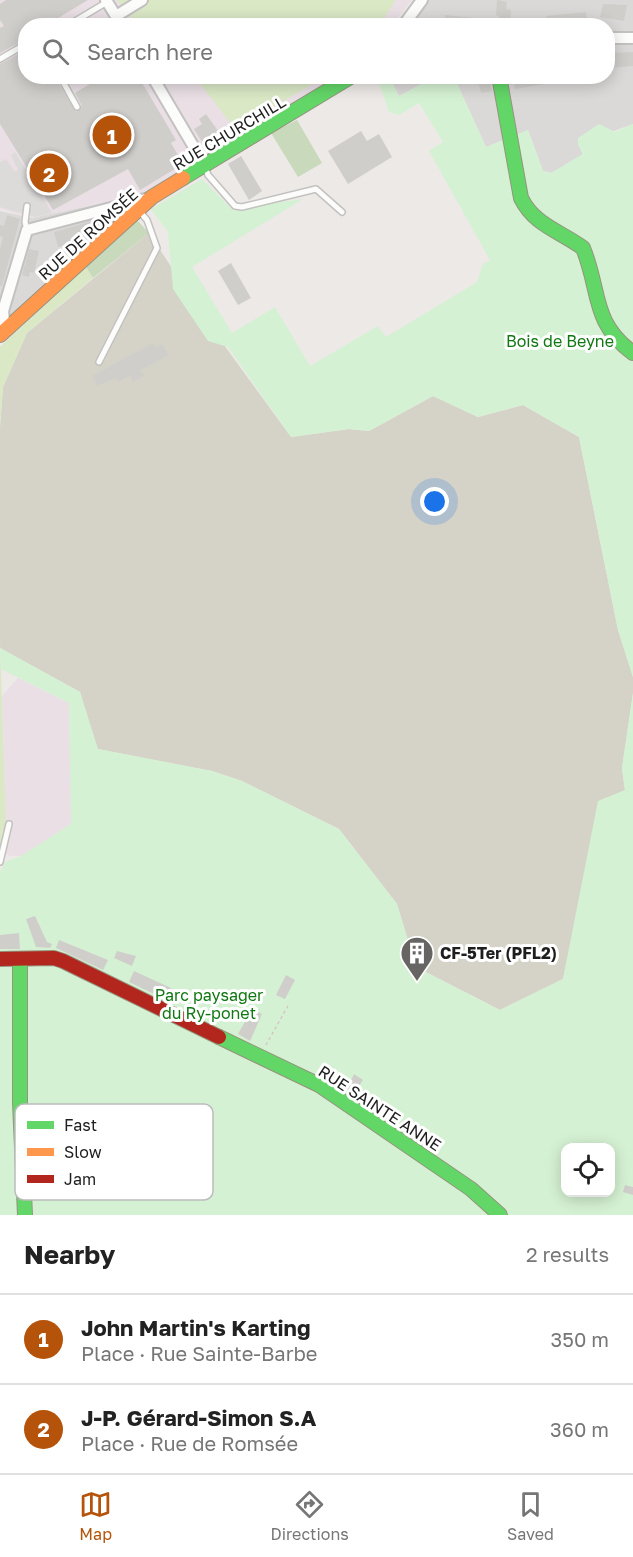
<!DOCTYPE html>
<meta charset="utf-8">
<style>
:root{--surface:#fff;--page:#f6f6f6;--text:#222;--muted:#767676;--line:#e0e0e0;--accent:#b45309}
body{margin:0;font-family:"Golos Text",sans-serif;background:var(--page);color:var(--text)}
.controls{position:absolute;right:18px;bottom:18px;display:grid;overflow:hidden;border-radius:12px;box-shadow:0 3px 15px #0003}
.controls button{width:54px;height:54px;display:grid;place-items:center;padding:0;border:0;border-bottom:2px solid var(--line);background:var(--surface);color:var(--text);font:30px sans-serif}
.you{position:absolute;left:435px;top:502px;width:21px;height:21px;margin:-15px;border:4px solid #fff;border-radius:50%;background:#1a73e8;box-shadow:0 0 0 9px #1a73e833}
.badge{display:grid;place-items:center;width:39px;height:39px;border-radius:50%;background:var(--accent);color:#fff;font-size:20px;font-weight:700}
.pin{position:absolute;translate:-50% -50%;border:3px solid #fff;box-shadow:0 2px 6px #0006}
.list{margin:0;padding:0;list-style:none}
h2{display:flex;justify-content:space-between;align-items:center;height:78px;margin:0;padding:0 24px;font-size:26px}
h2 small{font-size:20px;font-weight:400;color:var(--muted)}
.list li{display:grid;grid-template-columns:39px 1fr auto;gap:18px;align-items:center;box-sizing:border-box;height:90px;padding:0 24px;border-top:2px solid var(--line)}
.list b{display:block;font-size:22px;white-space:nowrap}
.list p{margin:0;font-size:20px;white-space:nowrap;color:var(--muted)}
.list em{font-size:20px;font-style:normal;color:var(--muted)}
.icon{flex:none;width:33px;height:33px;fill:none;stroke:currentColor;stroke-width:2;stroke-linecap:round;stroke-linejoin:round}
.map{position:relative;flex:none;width:633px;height:1215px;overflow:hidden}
.search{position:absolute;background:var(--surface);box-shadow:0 3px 15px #0003;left:18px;right:18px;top:18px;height:66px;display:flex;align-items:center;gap:15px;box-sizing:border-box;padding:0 21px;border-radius:24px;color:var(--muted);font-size:22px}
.sheet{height:258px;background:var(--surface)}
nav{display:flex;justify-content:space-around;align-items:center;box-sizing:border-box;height:84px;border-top:2px solid var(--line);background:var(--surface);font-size:16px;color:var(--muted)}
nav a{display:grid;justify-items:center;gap:3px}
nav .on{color:var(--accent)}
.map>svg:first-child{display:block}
.residential{fill:#dbd9d8}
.industrial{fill:#e9dfe5}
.construction{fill:#d5d3c8}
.grass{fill:#dae8c6}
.forest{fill:#c9d9bc}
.park{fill:#d5f1d3;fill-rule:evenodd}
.parking{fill:#dcdbda}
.building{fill:#d0cecb}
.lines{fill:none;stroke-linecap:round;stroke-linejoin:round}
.lane-casing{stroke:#c3c2c1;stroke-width:8}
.street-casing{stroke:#c3c2c1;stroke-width:14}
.fast-casing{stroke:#95947f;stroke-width:16}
.slow-casing{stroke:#95947f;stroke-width:16}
.jam-casing{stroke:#95947f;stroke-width:16}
.path{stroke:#d5c7c6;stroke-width:1.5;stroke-dasharray:3 3;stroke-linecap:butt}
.lane{stroke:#fcfcfb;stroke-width:5}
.street{stroke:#fcfcfb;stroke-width:10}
.fast{stroke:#63d668;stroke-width:14}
.slow{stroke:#ff974d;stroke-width:14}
.jam{stroke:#b3261e;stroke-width:14}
.labels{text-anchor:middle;stroke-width:6;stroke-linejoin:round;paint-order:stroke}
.street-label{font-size:16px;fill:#1e1e1e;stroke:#fff}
.park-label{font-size:16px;fill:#0f7811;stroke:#fff}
.poi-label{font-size:16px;font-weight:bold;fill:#1e1e1e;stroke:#fff;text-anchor:start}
.key{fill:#fff;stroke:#bcbcbc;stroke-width:1.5}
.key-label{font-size:16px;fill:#1e1e1e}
</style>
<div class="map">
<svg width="633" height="1215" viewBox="0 0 633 1215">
<rect width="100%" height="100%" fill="#ece9e6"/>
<path class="residential" d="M420,0H633V124L578,144L583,154L552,173L543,171L528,130L486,147L454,77L608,76V26H398Z
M389,77H435L399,96Z
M147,194L0,333V211L31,218Z"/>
<path class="industrial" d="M0,0H412L392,25L26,26V76L336,77L288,111L229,141L147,194L31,218L0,209Z
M18,678L69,703L71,824L21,856H10L0,849L6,822L2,696Z"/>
<path class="construction" d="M149,233L208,323L291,437L349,429L369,431L433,396L478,417L523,405L579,437L618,630L633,677V693L622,768L625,791L580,900L563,979L500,1010L416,967L397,904L339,829L242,781L212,771L97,749L80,692L0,648V427L3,387L27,333Z"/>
<path class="grass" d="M117,0H396L379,26L141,25L126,14Z
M195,77H325L235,129Z
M86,267L93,278L27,333L3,387L0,427V347Z
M0,642L6,822L0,848Z"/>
<path class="forest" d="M297,120L322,163L298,177L271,133Z
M136,219L149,233L93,278L86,267Z"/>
<path class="park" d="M377,77H389L399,96L435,77H454L486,147L528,130L543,171L551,173L583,154L578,144V138L599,124L615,132L633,124V677L618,630L579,437L523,405L478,417L433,396L369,431L349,429L291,437L228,347L208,341L173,289L168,232L151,209L202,179L231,208L303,199L192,267L232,333L275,307L310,366L378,326L386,337L477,282L483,264L490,260L429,151L443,142L419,103L399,115L389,112Z
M0,648L80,692L98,749L212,771L242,781L339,829L397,904L416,967L500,1010L563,979L598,801L625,790L622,768L633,693V1215H0V872L5,862L21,856L71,824L69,703L1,669ZM566,1148H610V1192H566Z"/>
<path class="parking" d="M15,152L52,213L35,217L0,207V162L6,159L14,171L18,170L11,155Z"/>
<path class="building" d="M6,0H88L45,26H26V39L0,53V28L4,26L0,20V4Z
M497,0L507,2L506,9L511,10L510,22L498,21L499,16L496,15Z
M603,4L627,5L624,21L600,17Z
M586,12L588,26H548L546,16Z
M445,15L484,19V26H444Z
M26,50V76H54L76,112L82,106L75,93L103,76H138L176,140L171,143L183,164L140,190L128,169L53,210L0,124V64Z
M633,52V66L608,68V53Z
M477,76H489L492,91L481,93Z
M513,76H569V80L515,89Z
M206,114L221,135L204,145L194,129L202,124L199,119Z
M361,131L367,141L379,134L392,157L348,184L328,151Z
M241,156L262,191L249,200L228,164Z
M7,215L20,219L2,286H0V249L3,237L0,236V225L4,226Z
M99,219L104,226L94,236L91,231L73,236L70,244L58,247L54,232Z
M29,249L39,251L34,273L30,272L29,277L22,275Z
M231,263L251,298L238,305L218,271Z
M153,343L155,348L162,344L169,355L140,370L144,376L133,382L130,375L118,382L116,378L97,386L92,376Z
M35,916L47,942L52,944L50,948L36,947L26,919Z
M19,933L20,949H0V935Z
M59,940L108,960L103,970L56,948Z
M117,951L136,956L132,966L114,958Z
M134,971L171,988L168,995L158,991L156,995L129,982Z
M286,975L295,980L285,999L276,995Z
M252,1009L262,1014L250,1041L238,1034Z
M354,1074L363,1080L358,1087L363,1090L357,1099L346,1092Z
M625,1185L633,1187V1195L623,1192Z"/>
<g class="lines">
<defs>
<path id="lane" d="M67,26L107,2
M0,59L26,44
M63,76L62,80L77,107
M205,166L208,175L235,206L242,207L316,189L342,212
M27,206L25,222L27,230
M99,362L157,248L147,220L140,212
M0,862L9,824"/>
<path id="street" d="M106,0L122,26
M116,16L142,0
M403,26L422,0
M608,38H633
M152,76L205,166
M5,331L3,311L27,230L149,198"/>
<path id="fast" d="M499,76L521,198C534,225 560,231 583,248C601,292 591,322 633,353
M183,178L352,76
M20,959V1103L25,1215
M219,1037L319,1085L471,1189L500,1215"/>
<path id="slow" d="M0,335L152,197L183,178"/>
<path id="jam" d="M0,959L54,958L63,961L219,1037"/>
</defs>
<use href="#lane" class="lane-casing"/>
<use href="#street" class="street-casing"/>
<use href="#fast" class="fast-casing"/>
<use href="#slow" class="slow-casing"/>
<use href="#jam" class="jam-casing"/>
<path class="path" d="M266,1045L289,1004"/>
<use href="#lane" class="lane"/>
<use href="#street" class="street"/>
<use href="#fast" class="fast"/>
<use href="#slow" class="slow"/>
<use href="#jam" class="jam"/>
</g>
<defs>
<symbol id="building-pin" viewBox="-11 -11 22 30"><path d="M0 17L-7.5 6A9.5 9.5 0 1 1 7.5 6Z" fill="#666564" stroke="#fff"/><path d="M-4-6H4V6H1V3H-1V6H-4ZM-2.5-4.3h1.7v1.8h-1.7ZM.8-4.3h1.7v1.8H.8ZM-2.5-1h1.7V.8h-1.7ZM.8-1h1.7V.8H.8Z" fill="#fff"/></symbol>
</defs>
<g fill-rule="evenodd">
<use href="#building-pin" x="398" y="934" width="38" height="52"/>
</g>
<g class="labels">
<g class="street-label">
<text transform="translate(229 133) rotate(-31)" y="6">RUE CHURCHILL</text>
<text transform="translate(88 234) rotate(-42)" y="6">RUE DE ROMSÉE</text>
<text transform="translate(380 1108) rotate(33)" y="6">RUE SAINTE ANNE</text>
</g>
<g class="park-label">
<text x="560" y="347">Bois de Beyne</text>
<text x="209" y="1001">Parc paysager<tspan x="209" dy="18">du Ry-ponet</tspan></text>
</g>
<g class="poi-label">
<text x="440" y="959">CF-5Ter (PFL2)</text>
</g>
</g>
<rect x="15" y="1104" width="198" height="96" rx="9" class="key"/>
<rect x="27" y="1121" width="27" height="8" fill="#63d668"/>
<rect x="27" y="1148" width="27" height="8" fill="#ff974d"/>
<rect x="27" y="1175" width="27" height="8" fill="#b3261e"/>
<g class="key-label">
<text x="64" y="1131">Fast</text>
<text x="64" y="1158">Slow</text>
<text x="64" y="1185">Jam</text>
</g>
</svg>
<div class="controls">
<button><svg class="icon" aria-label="locate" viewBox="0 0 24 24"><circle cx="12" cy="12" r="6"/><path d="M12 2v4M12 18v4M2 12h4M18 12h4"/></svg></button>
</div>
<div class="you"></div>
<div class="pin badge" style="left:112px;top:135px">1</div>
<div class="pin badge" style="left:49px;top:173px">2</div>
<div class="search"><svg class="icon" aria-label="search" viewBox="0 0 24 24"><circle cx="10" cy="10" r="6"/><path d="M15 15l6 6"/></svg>Search here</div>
</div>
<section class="sheet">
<h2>Nearby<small>2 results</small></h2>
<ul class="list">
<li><span class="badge">1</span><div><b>John Martin's Karting</b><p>Place · Rue Sainte-Barbe</p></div><em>350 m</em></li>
<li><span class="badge">2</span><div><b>J-P. Gérard-Simon S.A</b><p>Place · Rue de Romsée</p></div><em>360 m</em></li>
</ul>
</section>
<nav>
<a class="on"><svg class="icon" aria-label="map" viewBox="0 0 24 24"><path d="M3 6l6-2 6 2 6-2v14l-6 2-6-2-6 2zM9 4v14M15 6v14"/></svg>Map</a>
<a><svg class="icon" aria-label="directions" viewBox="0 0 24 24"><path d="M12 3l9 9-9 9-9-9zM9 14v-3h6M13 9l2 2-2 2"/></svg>Directions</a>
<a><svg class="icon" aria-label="saved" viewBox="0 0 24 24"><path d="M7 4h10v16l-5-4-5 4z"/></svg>Saved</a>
</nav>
